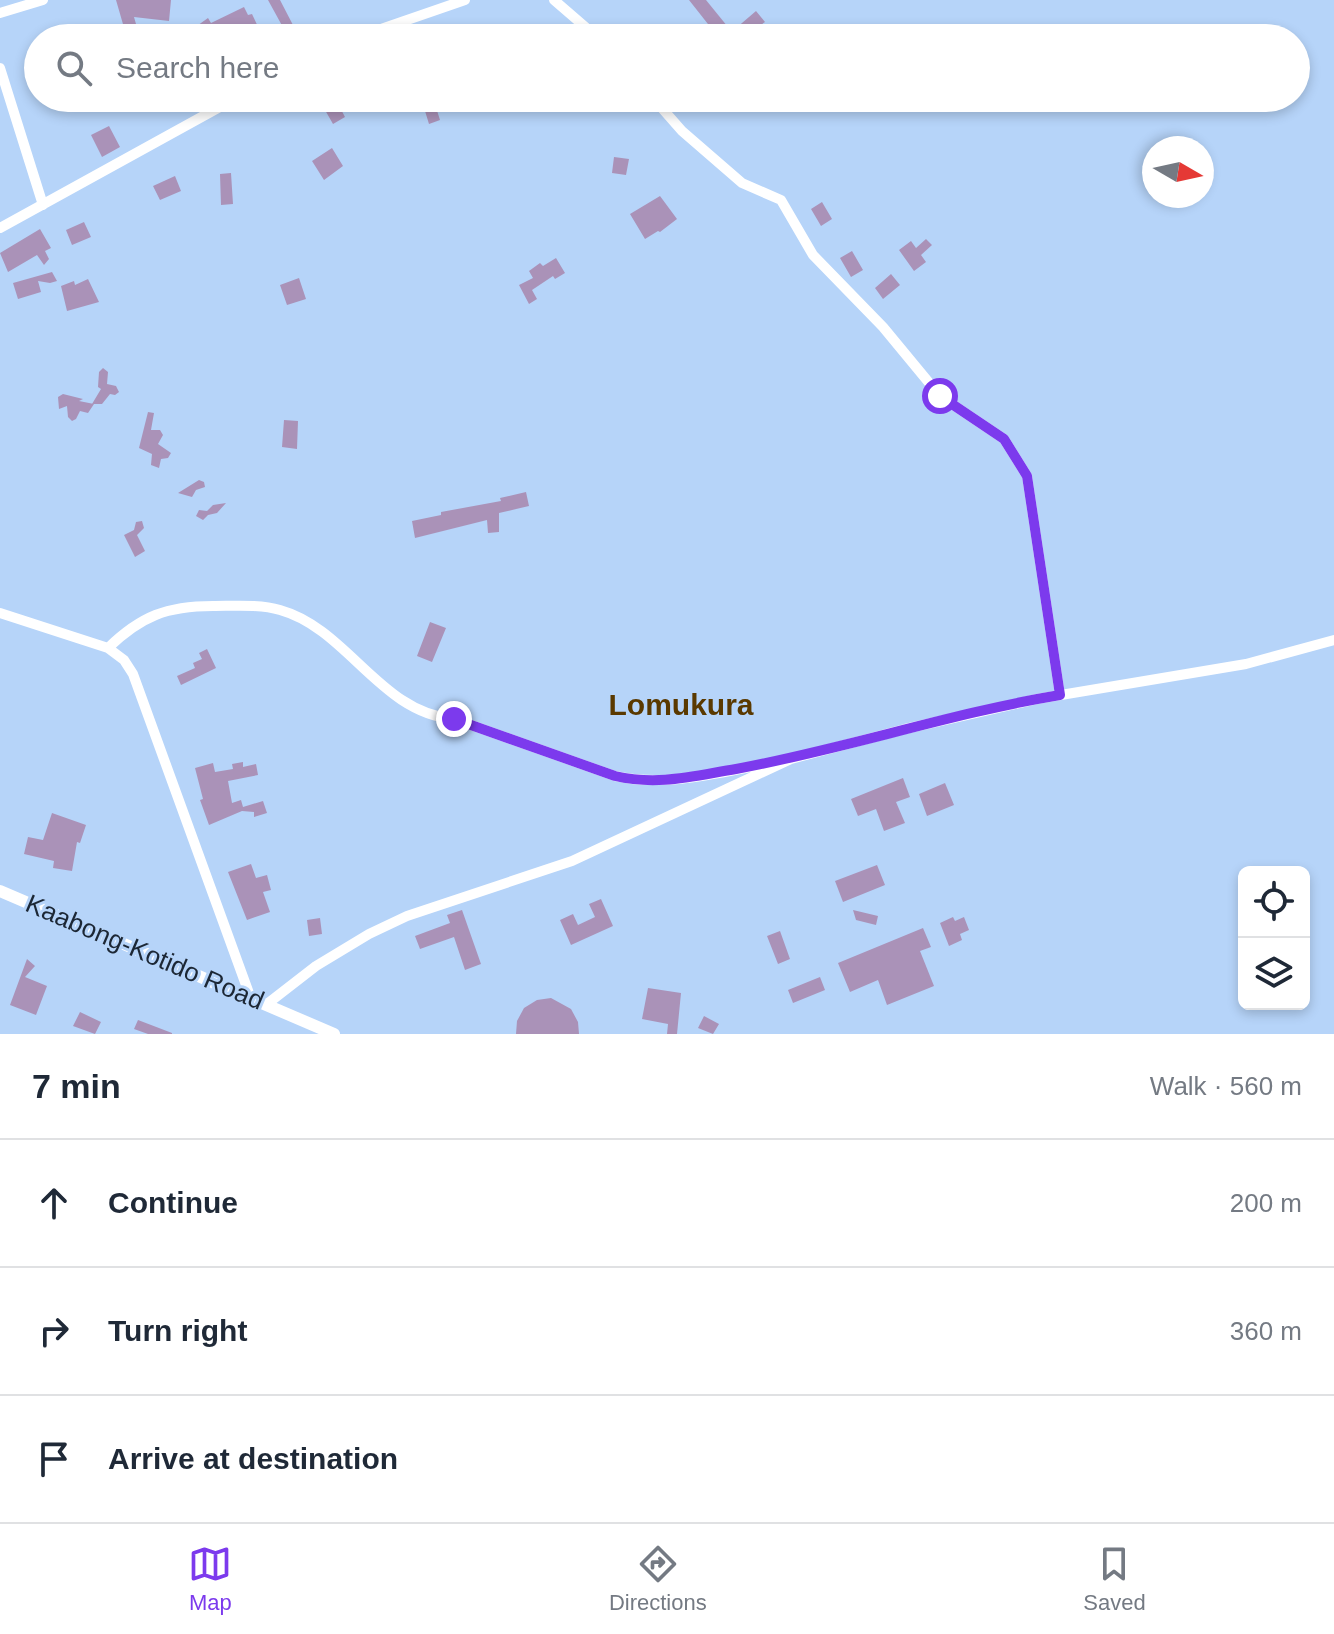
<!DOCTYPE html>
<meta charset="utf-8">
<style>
:root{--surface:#fff;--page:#f2f2f3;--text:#1f2937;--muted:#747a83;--line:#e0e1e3;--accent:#7c3aed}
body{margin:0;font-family:Arial,sans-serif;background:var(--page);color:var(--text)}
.controls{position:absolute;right:24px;bottom:24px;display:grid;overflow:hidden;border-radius:12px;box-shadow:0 4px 12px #0003}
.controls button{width:72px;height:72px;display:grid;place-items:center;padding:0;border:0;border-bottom:2px solid var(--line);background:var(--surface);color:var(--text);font:40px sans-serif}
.compass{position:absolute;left:1142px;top:136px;width:72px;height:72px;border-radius:50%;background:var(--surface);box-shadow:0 4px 12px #0003;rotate:99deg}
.stop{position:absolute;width:24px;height:24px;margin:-18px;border:6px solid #7c3aed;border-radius:50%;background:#fff}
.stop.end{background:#7c3aed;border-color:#fff;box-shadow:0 2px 8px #0008}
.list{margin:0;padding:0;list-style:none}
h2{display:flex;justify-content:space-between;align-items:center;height:104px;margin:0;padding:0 32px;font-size:34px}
h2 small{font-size:26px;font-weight:400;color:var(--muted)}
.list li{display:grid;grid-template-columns:52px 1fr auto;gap:24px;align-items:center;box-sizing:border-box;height:128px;padding:0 32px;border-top:2px solid var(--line)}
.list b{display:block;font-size:30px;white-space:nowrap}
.list em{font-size:26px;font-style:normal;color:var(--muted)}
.icon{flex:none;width:44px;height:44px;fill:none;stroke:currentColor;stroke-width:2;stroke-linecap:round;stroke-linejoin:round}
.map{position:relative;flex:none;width:1334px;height:1034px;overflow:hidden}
.search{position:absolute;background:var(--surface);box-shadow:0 4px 12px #0003;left:24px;right:24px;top:24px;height:88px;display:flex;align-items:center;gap:20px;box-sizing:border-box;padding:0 28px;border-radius:44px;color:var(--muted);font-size:30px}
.sheet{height:488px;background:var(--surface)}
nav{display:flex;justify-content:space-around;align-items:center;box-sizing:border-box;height:112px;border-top:2px solid var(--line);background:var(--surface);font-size:22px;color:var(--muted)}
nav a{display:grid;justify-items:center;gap:4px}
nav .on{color:var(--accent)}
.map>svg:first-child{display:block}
.building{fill:#aa92b8}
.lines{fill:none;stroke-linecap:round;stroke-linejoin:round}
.minor{stroke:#fff;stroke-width:10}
.tertiary{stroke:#fff;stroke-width:12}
.route{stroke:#7c3aed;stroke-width:10}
.labels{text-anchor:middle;stroke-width:6;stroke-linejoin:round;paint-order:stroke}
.street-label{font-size:26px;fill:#1c2735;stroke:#b6d4f9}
.quarter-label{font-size:30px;font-weight:bold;fill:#5a3900;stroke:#b6d4f9}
</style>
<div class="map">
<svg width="1334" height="1034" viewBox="0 0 1334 1034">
<rect width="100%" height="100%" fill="#b6d4f9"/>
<path class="building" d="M116,0H171L169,21L134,17L140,38H127Z
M268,0H280L294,27L285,31Z
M689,0H706L732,32L725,38H719Z
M244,7L248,15L252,14L260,31L247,38H167L187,26L192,25L194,28L208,18L211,23Z
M756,11L765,22L742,38L735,29Z
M330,98H335L345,117L333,124L321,103Z
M421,98H433L440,120L429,124Z
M109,126L120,147L102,157L91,135Z
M332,148L343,166L324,180L312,161Z
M614,157L629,159L626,175L612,173Z
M231,173L233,204L221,205L220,174Z
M175,176L181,191L160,200L153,186Z
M660,196L677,219L660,232L658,231L645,239L630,214Z
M822,202L832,219L821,226L811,209Z
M84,222L91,237L72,245L66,230Z
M40,229L51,248L45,251L49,259L44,265L37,255L8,272L0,253Z
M926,239L932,245L921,255L926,262L914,271L899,250L911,241L916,248Z
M852,251L863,270L851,277L840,258Z
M556,258L565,273L555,279L553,276L532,290L537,299L529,304L519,285L533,278L529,271L540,263L543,266Z
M52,272L57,281L50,283L38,281L41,292L18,299L13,283Z
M891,274L900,285L883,299L875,288Z
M299,278L306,299L287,305L280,285Z
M88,279L99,302L67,311L61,286L74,281L75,285Z
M103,368L108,372L107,384L116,386L119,392L115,395L110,394L102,404H92L101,389L98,387L99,372Z
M63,394L83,399L79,401L94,404L88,413L80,411L76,419L72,421L68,417L67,406L59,409L58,397Z
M148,412L154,413L151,430H160L163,435L158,444L171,453L168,458L161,459L159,468L151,465L152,454L139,448Z
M284,420L298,421L297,449L282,447Z
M199,480L204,482L205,487L196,490L192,497L178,493Z
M526,492L529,506L499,513V532L488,533L487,520L415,538L412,521L441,515V512L501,501L500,498Z
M226,503L217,513L208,515L203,520L196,516L199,510L207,511L213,505Z
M142,521L144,528L137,535L145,551L135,557L124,535L134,530L136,522Z
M430,622L446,628L432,662L417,656Z
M207,649L216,668L181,685L177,676L195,668L193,663L202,659L199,653Z
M243,762V767L256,764L258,775L228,781L232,803L241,800L243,807L263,801L267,813L254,817V812L242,811L209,825L200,800L203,799L195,768L213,763L215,772L233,769L232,764Z
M903,778L910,797L896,802L905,823L884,831L876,809L858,816L851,799Z
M945,783L954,805L927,816L919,794Z
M52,813L86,825L80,843L77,842L72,871L53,868L54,861L24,854L28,837L43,840Z
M251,864L256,878L267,875L271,890L263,892L270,912L247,920L228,872Z
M877,865L885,885L843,902L835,881Z
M601,899L613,926L571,945L560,920L573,914L578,925L595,917L589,904Z
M462,910L481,964L465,970L454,937L420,949L415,936L450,923L447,915Z
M853,910L878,916L876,925L856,920Z
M953,917L955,921L964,917L969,930L960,934L962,940L949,946L940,923Z
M320,918L322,934L309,936L307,920Z
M923,928L931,947L920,951L934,986L887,1005L878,980L850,992L838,963Z
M780,931L790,959L778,964L767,936Z
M27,959L35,966L25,977L47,986L36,1015L10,1005Z
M820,977L825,990L793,1003L788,990Z
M648,988L681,993L677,1034H667L668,1024L642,1019Z
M551,998L571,1009L578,1022L579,1034H516L517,1021L524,1008L537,1000Z
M80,1012L101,1022L95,1034L73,1026Z
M704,1016L719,1024L713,1034L698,1028Z
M138,1020L172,1033V1034H148L134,1029Z"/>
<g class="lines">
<path class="minor" d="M554,0L598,38
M0,13L43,0
M355,38L465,0
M0,68L43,205
M653,98L682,131L742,183L781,200L813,255L883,327L940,396L1004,439L1027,476L1060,695
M0,228L236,98
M0,613L108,648L124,660L133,674L250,996
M108,648C141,616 167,606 213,606C234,606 260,604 280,610C348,629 380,713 454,719L615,776C668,788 724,771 777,762
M267,1004L316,966L369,934L407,916L572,861L791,759L905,729L1037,699L1246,664L1334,640"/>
<path class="tertiary" d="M0,891L334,1034"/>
</g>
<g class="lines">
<path class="route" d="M454,719L615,776C658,786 693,776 736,769C845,749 951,713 1060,695L1027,476L1004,439L940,396"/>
</g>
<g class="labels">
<g class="street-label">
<text transform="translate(145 952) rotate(23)" y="9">Kaabong-Kotido Road</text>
</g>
<g class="quarter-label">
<text x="681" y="715">Lomukura</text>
</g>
</g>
</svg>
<div class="controls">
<button><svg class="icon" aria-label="locate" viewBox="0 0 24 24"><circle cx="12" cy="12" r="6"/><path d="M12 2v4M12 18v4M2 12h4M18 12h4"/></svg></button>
<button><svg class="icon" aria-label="layers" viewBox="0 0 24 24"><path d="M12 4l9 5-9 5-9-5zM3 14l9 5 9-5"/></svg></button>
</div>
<svg class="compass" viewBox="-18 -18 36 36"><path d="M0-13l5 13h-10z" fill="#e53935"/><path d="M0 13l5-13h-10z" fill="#747a83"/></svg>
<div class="stop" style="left:940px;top:396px"></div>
<div class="stop end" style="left:454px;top:719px"></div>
<div class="search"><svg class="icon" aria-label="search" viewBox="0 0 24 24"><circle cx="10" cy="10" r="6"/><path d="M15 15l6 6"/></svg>Search here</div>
</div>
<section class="sheet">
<h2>7 min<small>Walk · 560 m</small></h2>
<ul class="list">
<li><svg class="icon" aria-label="ahead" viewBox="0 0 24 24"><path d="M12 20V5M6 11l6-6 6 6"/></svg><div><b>Continue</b></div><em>200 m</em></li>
<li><svg class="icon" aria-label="right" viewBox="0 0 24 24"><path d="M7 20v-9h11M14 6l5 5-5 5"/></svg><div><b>Turn right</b></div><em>360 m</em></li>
<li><svg class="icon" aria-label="arrive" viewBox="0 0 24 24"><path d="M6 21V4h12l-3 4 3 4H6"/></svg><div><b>Arrive at destination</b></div></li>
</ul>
</section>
<nav>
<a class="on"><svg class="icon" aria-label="map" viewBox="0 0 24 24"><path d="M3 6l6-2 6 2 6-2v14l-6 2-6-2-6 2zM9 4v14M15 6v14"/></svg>Map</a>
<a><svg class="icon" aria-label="directions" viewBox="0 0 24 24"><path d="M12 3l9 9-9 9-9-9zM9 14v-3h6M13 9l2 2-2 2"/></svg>Directions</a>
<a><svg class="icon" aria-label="saved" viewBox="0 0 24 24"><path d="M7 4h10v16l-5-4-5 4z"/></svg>Saved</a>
</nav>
